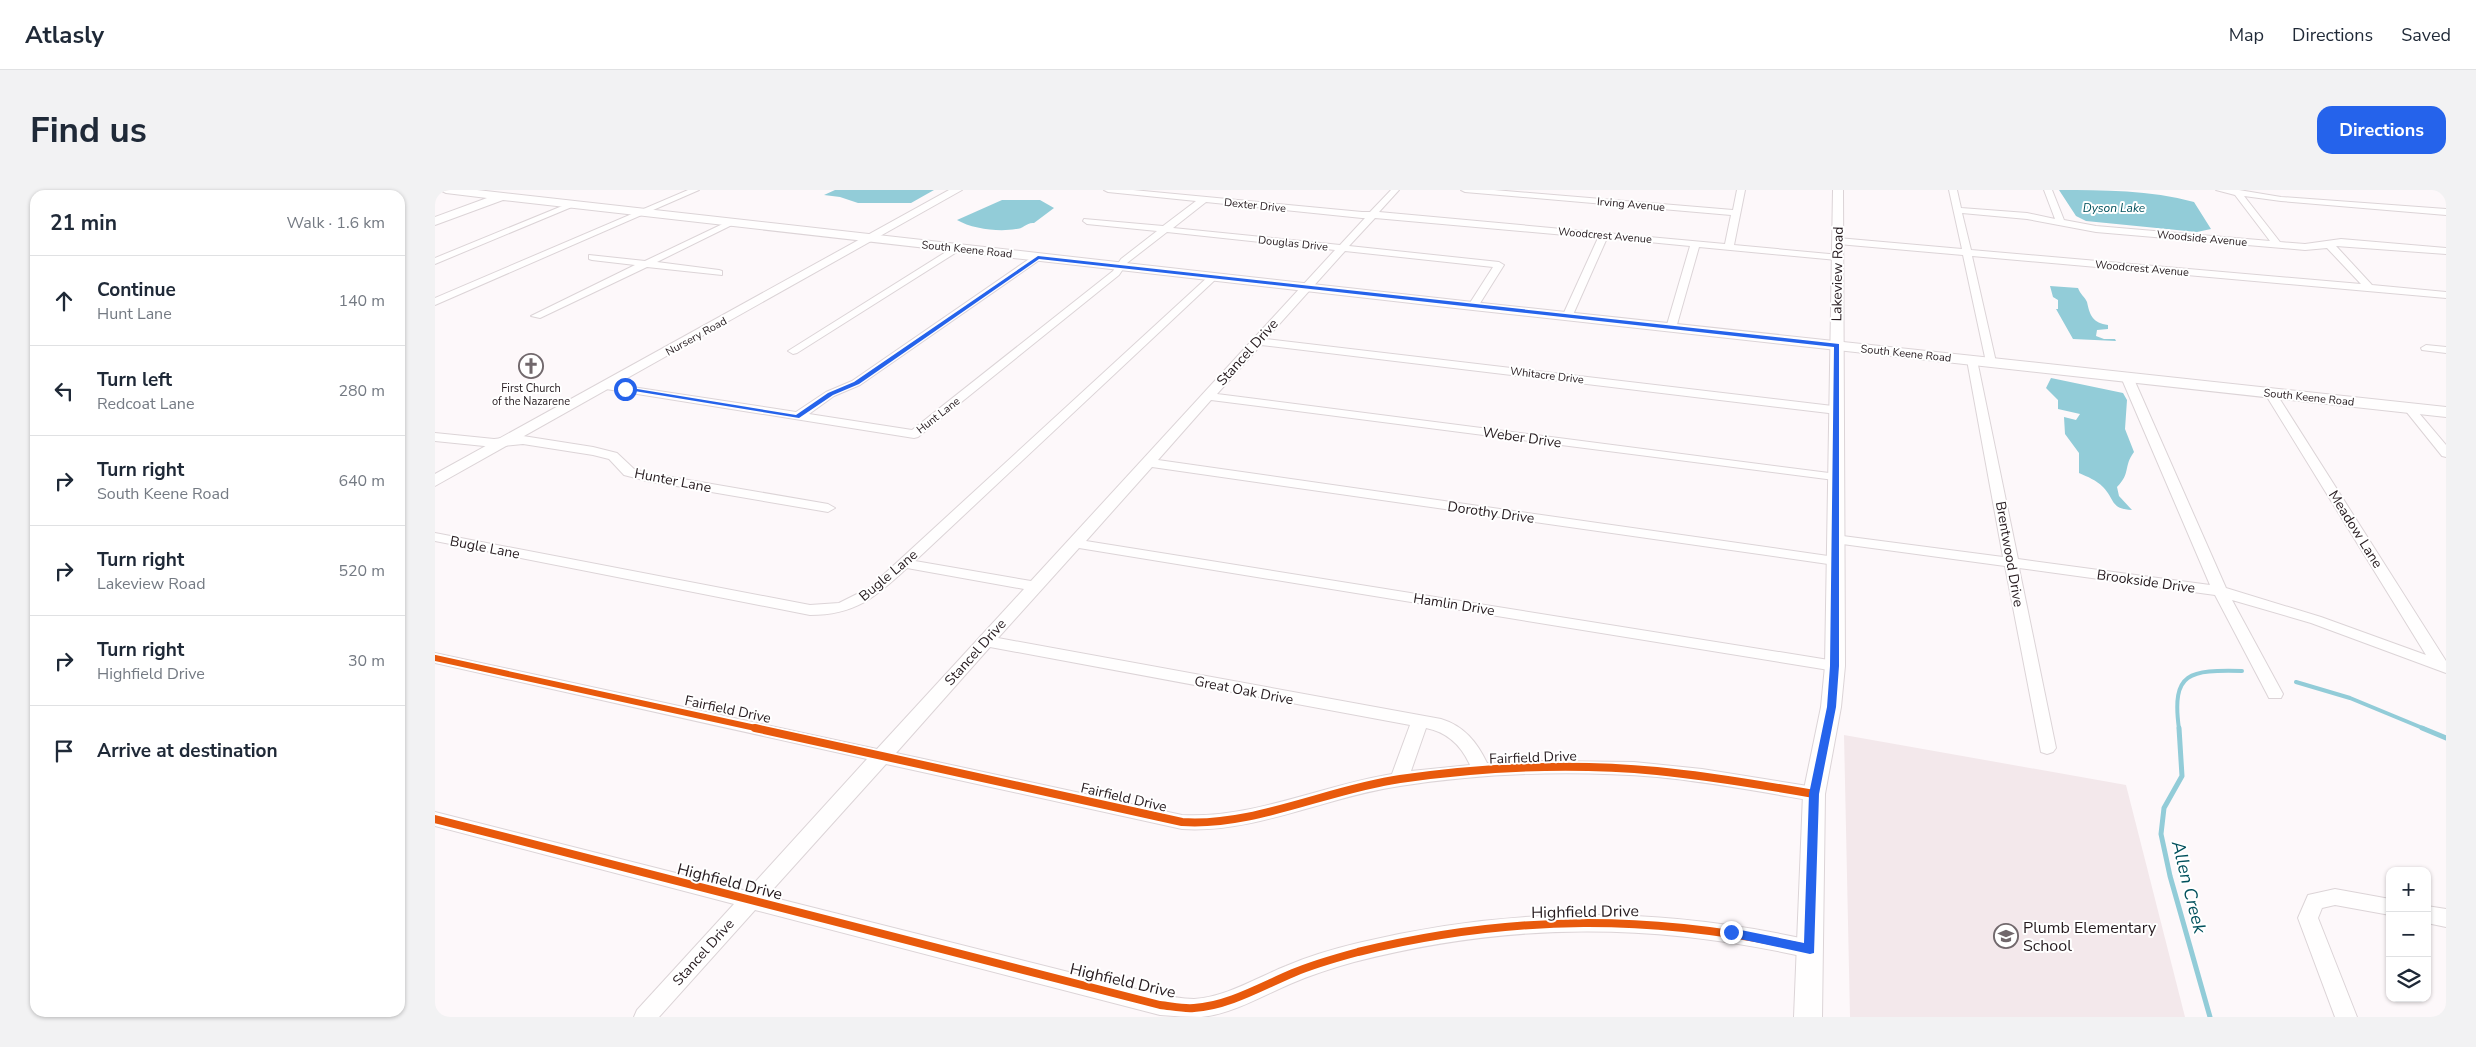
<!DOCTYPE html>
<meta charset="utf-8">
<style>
:root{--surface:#fff;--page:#f2f2f3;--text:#1f2937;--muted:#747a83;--line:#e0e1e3;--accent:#2563eb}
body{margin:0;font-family:"Nunito Sans",sans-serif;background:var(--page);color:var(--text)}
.controls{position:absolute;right:15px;bottom:15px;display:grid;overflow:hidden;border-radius:10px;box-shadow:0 1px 4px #0004}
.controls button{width:45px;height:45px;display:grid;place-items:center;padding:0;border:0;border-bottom:1px solid var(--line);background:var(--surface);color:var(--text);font:25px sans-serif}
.stop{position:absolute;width:15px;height:15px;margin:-11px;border:4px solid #2563eb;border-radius:50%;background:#fff}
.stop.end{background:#2563eb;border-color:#fff;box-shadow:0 1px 5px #0008}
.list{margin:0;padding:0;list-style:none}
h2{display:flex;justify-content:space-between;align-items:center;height:65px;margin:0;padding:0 20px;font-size:21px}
h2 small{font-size:16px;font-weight:400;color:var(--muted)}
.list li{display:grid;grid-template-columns:32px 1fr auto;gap:15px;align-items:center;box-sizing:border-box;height:90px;padding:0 20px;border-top:1px solid var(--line)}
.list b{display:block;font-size:19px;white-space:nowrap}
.list p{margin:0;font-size:16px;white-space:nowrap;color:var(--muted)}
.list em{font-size:16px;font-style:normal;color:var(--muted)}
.icon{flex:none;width:28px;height:28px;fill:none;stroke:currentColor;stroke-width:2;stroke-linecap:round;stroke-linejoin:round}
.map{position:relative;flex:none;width:2011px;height:827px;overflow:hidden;border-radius:15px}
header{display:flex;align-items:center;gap:30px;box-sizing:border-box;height:70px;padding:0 25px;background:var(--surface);border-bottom:1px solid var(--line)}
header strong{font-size:24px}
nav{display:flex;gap:28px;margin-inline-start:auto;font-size:18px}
.intro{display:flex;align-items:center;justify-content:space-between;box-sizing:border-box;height:120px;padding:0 30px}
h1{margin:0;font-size:35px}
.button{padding:12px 22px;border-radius:15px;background:var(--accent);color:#fff;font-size:18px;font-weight:700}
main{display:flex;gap:30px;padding:0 30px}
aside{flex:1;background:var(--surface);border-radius:15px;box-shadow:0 1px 4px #0004}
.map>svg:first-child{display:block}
.built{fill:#f3e8eb}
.water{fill:#92ccd8}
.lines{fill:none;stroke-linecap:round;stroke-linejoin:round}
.stream-far1{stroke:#92ccd8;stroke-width:4}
.stream{stroke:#92ccd8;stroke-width:5}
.minor-casing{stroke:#dcd4d7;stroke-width:2}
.tertiary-casing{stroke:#dcd4d7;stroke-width:2}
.secondary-casing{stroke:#dcd4d7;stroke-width:2}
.minor{fill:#fffefe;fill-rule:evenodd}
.tertiary{fill:#fffefe;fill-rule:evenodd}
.secondary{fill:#fffefe;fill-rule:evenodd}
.cycleway-far1-casing{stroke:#fff;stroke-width:9}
.cycleway-casing{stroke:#fff;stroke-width:11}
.cycleway-far1{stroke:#e8590c;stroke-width:6}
.cycleway{stroke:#e8590c;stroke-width:8}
.route{fill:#2563eb}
.labels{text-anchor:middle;stroke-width:4;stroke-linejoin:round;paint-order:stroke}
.far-street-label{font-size:11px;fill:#261b1f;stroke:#fff}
.far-poi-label{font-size:11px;fill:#261b1f;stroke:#fff}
.far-water-label{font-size:12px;font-style:italic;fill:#00505c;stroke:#fff}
.street-label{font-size:14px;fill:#261b1f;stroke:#fff}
.near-street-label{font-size:16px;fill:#261b1f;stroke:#fff}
.near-poi-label{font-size:16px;fill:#261b1f;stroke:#fff;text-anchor:start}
.near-water-label{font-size:18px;font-style:italic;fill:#00505c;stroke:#fff}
</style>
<header>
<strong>Atlasly</strong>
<nav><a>Map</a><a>Directions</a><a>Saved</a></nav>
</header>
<div class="intro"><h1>Find us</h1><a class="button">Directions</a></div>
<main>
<aside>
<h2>21 min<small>Walk · 1.6 km</small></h2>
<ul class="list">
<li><svg class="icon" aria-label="ahead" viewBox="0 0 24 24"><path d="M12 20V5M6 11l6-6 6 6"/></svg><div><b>Continue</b><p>Hunt Lane</p></div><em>140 m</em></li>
<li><svg class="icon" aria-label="left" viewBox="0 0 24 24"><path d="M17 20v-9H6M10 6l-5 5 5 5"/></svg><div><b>Turn left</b><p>Redcoat Lane</p></div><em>280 m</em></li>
<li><svg class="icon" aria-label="right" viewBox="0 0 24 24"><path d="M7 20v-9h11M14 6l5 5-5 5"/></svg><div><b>Turn right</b><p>South Keene Road</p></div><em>640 m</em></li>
<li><svg class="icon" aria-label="right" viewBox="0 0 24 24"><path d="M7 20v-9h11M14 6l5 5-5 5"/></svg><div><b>Turn right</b><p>Lakeview Road</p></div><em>520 m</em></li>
<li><svg class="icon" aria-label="right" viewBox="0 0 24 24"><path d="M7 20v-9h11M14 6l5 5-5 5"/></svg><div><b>Turn right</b><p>Highfield Drive</p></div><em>30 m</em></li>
<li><svg class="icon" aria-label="arrive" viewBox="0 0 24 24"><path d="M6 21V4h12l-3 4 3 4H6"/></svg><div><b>Arrive at destination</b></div></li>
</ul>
</aside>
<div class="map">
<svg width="2011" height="827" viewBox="0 0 2011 827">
<rect width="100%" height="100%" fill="#fdf8fa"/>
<path class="built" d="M1409,545L1691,595L1750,827H1415Z"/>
<path class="water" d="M400,0H499L476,13H423L405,7L389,5Z
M1624,0C1669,0 1715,0 1759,12L1776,39L1762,42L1651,31L1641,26Z
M567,10H605L619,18L599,33C592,32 588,39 581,39C564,42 537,39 522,30Z
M1615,96L1643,98C1645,104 1650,107 1652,112C1655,126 1658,133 1673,135V139L1662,140L1661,146L1669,149H1680L1681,151L1638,149L1621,119H1623V110L1618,107Z
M1616,188L1688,203L1692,210L1690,239L1699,262C1688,277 1696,283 1682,297L1684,306L1697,320C1675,319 1680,309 1668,297C1661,290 1653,287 1644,283V263L1630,244L1629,227L1641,230L1645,224L1623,219V210L1611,198Z"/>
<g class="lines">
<path class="stream-far1" d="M1861,492L1915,508L1990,539
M1744,539C1736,481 1755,480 1807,481"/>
<path class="stream" d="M1744,538L1747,586L1729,618L1726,644L1735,686L1775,827
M1987,538L2011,548"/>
<defs>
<path id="minor" d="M253,0H264L0,115V108Z
M669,0H698L927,22H935L956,0H964L944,22L1290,54L1296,25L1030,2L1026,0H1059L1298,20L1302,0H1310L1299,55L1405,65V69L1402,70L1264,57L1241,138L1236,141L1231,138L1255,56L1172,48L1137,127L1132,130L1127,127L1163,48L940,28L914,56L1064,72L1069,75L1042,118L1038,119L1033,116L1058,77L910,61L831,149L1406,217L1408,220L1402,224L826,155L782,204L1402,284L1408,288L1407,291L776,210L723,270L1400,367L1405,368L1407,371L1405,374L1400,375L717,277L651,351L1400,471L1406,472L1408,476L1406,480L1400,481L644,358L563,448L1006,529C1029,536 1042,552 1052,573L1111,571L1199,572L1267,579L1379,597L1385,599L1388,604L1385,609L1379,611C1327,602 1275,592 1222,587C1137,580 1049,583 965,596C894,606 818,644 747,639L451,574L332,706L725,805C736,806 747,809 759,809C791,807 821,788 851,776C874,766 898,759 923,753C1076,716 1221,716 1375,750L1382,753L1385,759L1382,765L1375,768C1218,732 1075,732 919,772C897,778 876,785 855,794C827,806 797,824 766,827C753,827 739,826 725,825L320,720L224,827H199L202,820L299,714L0,636V622L312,701L432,569L0,473V463L442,559L589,399L472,378C441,407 420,425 375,425L0,351V343L375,415L404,413L434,398L775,85H781V89L480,371L596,391L900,60L732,42L692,73L684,85L483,247L479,248L171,199L165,196L171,193L361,222L391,202L417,191L600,65H606V69L425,195L399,206L374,224L477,240L678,81L686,69L722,41L652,34L648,31L649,29L728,36L761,11L673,2ZM771,12L927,28H930L905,55L738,38ZM555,457L975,535L957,584C888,595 817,629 747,625L461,563ZM991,538C1012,542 1026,555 1035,575L976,581Z
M1514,0H1522L1526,18L1592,23L1620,29L1609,0H1617L1629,30L1661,36L1835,51L1800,5L1781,0H1804L1846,7L2011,19V25L1846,11L1809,6L1845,52L1870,54L1906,49L2011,58V64L1901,56L1937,95L2011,102V108L1537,66L1561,172L1556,175L1551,172L1528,65L1403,54L1399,51L1403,48L1527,59ZM1527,23L1592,29L1661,42L1870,60L1892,58L1926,94L1536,60Z
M137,12L144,14L0,74V68Z
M296,30L303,32L222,72L284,80L287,81V85L212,77L105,128L96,126L200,75L157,70L154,69V65L210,71Z
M522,55L525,56V60L362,163L358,164L353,161Z
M1991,155L2011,157V163L1987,160L1986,158Z
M1537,167L1542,170L1583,369L1775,395L1686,187L1692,184L1698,187L1791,398L1886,427L1991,465L1829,202L1831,200H1839L2011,471V483L1876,433L1797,410L1848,504L1846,508H1834L1832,504L1780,405L1584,378L1621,558L1618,562L1612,564L1606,562L1570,376L1400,353L1393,349L1400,345L1568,367L1532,170Z
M1974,214L1978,216L2011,255V267L2007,266L1970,220L1968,218Z
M0,243L59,249L88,246L158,257L182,263L199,279L213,283L393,314L400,318L393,322L212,291L189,285L174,269L158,265L88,254L59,257L0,251Z
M1900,699L1955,709V725L1900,715L1887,718L1883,728L1922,827H1900L1863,728L1873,705Z
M1992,716L2011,719V737L1992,733Z"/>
<path id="tertiary" d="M514,0H527L0,296V284Z
M1398,0H1408L1410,476L1406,517L1390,604L1387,827H1359L1368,604L1386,517L1390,476Z"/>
<path id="secondary" d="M5,0H42L1038,112L2011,217V227L1038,120L68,10L0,35V27L52,8L11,3Z"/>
</defs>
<use href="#minor" class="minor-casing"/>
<use href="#tertiary" class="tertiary-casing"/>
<use href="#secondary" class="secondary-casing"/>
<use href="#minor" class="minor"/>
<use href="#tertiary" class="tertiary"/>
<use href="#secondary" class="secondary"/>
<defs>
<path id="cycleway-far1" d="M0,468L325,539"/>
<path id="cycleway" d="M320,538L747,632C818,637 894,599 965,589C1049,577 1137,573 1222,581C1275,586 1327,595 1379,604
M0,629L725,815C736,816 747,819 759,818C793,816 827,796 858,783C879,774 901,768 923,762C1078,724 1219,724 1375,759"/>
</defs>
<use href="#cycleway-far1" class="cycleway-far1-casing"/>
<use href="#cycleway" class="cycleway-casing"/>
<use href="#cycleway-far1" class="cycleway-far1"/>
<use href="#cycleway" class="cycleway"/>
</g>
<path class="route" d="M603,66L1404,154V476L1401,517L1384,604L1379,763L1375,764L1296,747L1290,742L1296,738L1369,753L1374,604L1392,517L1395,476L1399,157L604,69L424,194L398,205L364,228L187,199L190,197L361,225L393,203L419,192Z"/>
<defs>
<symbol id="church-ring" viewBox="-11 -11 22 22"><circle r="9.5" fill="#fff" stroke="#71686c" stroke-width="1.5"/><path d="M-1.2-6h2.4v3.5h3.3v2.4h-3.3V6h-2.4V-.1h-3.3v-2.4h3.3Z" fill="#71686c"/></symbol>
<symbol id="school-ring" viewBox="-11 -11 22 22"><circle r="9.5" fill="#fff" stroke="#71686c" stroke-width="1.5"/><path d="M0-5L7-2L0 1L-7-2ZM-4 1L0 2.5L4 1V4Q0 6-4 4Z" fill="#71686c"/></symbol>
</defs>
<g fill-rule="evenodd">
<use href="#church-ring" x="82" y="162" width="28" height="28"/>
<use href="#school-ring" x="1557" y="732" width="28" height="28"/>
</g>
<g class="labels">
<g class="far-street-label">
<text transform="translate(1196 14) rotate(5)" y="4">Irving Avenue</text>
<text transform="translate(820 15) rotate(6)" y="4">Dexter Drive</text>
<text transform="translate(1170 45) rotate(5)" y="4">Woodcrest Avenue</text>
<text transform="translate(1767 48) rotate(5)" y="4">Woodside Avenue</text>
<text transform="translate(858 53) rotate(6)" y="4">Douglas Drive</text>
<text transform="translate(532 59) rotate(6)" y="4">South Keene Road</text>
<text transform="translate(1707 78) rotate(5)" y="4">Woodcrest Avenue</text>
<text transform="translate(261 146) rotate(-29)" y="4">Nursery Road</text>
<text transform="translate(1471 163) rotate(6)" y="4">South Keene Road</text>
<text transform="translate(1112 185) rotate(7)" y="4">Whitacre Drive</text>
<text transform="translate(1874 207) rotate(6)" y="4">South Keene Road</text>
<text transform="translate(503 225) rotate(-38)" y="4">Hunt Lane</text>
</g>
<g class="far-poi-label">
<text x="96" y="202">First Church<tspan x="96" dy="13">of the Nazarene</tspan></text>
</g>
<g class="far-water-label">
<text x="1679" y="22">Dyson Lake</text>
</g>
<g class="street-label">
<text transform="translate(1402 84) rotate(-89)" y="5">Lakeview Road</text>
<text transform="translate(812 162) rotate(-48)" y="5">Stancel Drive</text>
<text transform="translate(1087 247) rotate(8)" y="5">Weber Drive</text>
<text transform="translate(238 290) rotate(11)" y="5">Hunter Lane</text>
<text transform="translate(1056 322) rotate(8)" y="5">Dorothy Drive</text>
<text transform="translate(1921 339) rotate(58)" y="5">Meadow Lane</text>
<text transform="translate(50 357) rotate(11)" y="5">Bugle Lane</text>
<text transform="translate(1575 364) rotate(80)" y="5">Brentwood Drive</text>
<text transform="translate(453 385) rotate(-40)" y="5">Bugle Lane</text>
<text transform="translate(1711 391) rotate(8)" y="5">Brookside Drive</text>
<text transform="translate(1019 414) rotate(9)" y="5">Hamlin Drive</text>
<text transform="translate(540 462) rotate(-48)" y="5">Stancel Drive</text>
<text transform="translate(809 500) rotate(11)" y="5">Great Oak Drive</text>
<text transform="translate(293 519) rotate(12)" y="5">Fairfield Drive</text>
<text transform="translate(1098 567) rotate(-2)" y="5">Fairfield Drive</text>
<text transform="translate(689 607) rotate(13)" y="5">Fairfield Drive</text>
<text transform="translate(268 762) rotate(-48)" y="5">Stancel Drive</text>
</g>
<g class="near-street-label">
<text transform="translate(295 691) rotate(14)" y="6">Highfield Drive</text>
<text transform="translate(1150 721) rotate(-1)" y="6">Highfield Drive</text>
<text transform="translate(688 790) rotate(13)" y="6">Highfield Drive</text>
</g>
<g class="near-poi-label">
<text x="1588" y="743">Plumb Elementary<tspan x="1588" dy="18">School</tspan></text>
</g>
<g class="near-water-label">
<text transform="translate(1754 697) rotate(76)" y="6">Allen Creek</text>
</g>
</g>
</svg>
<div class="controls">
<button>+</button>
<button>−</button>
<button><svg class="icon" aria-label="layers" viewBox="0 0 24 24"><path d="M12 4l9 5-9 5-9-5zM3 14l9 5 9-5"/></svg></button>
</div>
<div class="stop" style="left:190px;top:199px"></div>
<div class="stop end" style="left:1296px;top:742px"></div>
</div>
</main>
